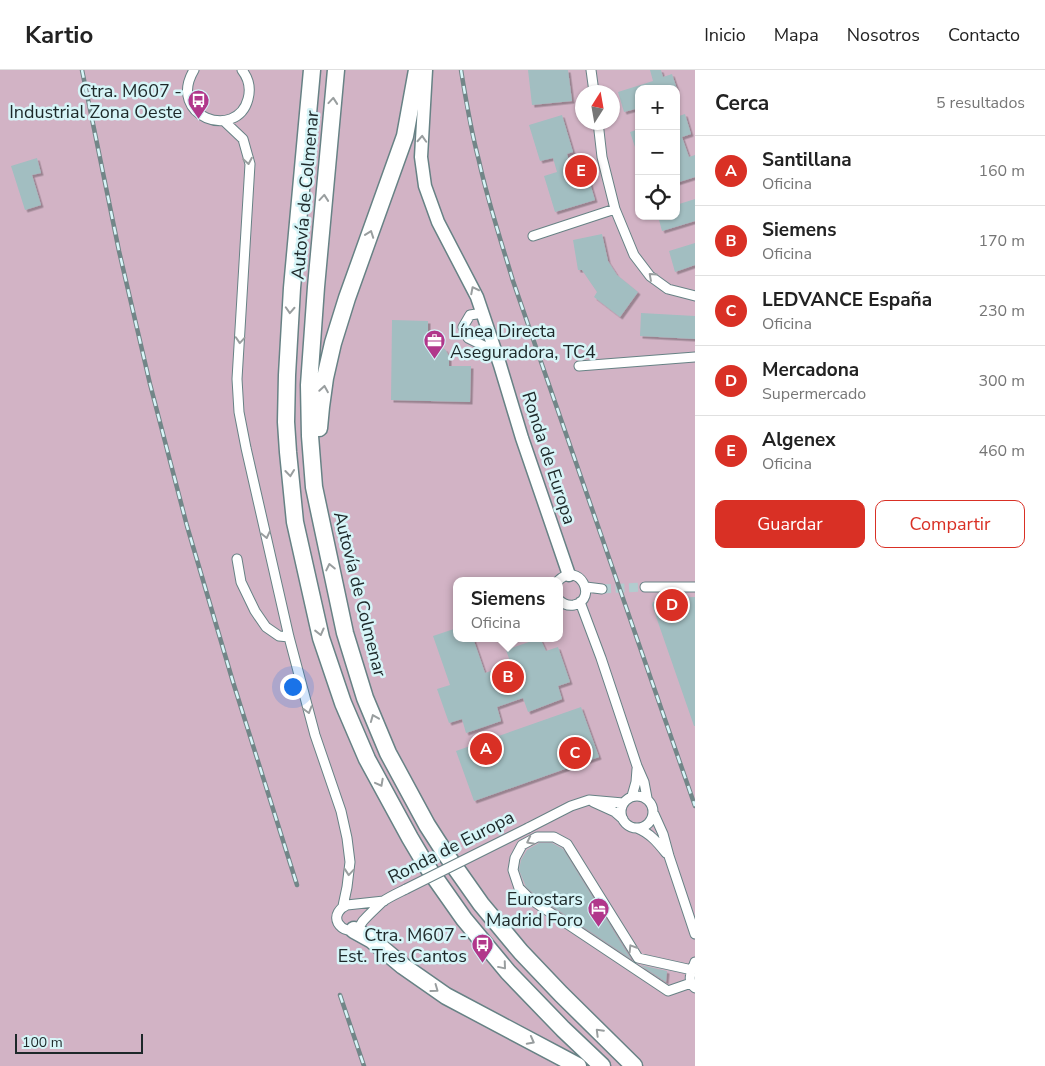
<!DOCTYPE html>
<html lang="es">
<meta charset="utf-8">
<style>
:root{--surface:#fff;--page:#f2f2f2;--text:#222;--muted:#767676;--line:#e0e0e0;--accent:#d93025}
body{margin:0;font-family:"Nunito Sans",sans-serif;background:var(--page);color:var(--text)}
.controls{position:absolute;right:15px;top:15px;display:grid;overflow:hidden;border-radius:10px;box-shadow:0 1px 4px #0004}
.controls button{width:45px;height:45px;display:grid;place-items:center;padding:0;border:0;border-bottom:1px solid var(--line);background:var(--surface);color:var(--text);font:25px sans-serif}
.compass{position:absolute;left:575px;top:15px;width:45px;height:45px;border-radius:50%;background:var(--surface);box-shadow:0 1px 4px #0004;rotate:11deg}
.scale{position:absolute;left:15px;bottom:12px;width:128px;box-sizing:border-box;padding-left:5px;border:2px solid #1d2829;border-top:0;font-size:14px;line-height:18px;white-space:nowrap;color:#1d2829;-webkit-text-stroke:4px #d7f5f8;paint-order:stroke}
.you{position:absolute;left:292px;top:616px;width:18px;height:18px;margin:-12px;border:4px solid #fff;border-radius:50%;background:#1a73e8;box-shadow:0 0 0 8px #1a73e833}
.badge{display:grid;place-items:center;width:32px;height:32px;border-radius:50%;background:var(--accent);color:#fff;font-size:16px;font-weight:700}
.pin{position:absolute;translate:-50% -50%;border:2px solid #fff;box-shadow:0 1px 5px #0006}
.popup{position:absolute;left:453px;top:507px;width:110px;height:65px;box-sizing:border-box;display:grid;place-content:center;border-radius:10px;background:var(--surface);filter:drop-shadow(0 1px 4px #0005);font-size:16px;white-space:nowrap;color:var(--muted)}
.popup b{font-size:19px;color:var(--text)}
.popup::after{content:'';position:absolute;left:50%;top:100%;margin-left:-10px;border:10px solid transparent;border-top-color:var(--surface)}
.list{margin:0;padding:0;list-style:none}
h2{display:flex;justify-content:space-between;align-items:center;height:65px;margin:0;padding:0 20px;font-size:21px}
h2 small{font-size:16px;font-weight:400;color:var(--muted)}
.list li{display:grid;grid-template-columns:32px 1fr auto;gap:15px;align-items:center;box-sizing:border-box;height:70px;padding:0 20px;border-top:1px solid var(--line)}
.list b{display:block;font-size:19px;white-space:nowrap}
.list p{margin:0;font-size:16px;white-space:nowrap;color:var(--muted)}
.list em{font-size:16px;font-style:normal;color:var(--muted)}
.actions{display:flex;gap:10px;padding:15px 20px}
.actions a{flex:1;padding:11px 0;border:1px solid var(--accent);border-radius:10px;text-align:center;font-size:18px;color:var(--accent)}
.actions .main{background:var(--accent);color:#fff}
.icon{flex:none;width:28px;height:28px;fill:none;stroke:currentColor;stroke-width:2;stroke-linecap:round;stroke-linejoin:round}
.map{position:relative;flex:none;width:695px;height:996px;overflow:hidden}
header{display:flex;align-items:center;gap:30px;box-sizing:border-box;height:70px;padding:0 25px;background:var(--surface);border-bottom:1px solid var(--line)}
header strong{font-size:24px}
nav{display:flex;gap:28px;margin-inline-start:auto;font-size:18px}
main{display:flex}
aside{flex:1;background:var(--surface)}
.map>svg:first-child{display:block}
.green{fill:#d2b3c5;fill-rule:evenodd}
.building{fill:#a2bec1;filter:url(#shadow)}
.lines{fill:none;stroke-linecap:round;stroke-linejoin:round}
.street-tunnel{stroke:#b2cccf;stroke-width:9;stroke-dasharray:9 4.5;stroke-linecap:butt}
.street-casing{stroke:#678285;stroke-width:11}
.secondary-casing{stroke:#678285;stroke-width:15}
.highway-casing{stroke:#678285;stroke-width:19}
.street{stroke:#fff;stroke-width:9}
.secondary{stroke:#fff;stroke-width:12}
.highway{stroke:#fff;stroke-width:16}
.rail-casing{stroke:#728688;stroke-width:4.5}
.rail{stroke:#d7f5f8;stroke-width:2.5;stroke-dasharray:8;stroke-linecap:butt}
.street-bridge-casing{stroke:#678285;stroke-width:11;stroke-linecap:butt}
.street-bridge{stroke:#fff;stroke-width:9}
.oneway{stroke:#999e9f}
.labels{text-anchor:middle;stroke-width:5;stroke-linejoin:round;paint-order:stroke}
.poi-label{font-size:18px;fill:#1d2829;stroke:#d7f5f8;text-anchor:end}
.street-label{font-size:18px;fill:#1d2829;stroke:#d7f5f8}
</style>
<header>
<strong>Kartio</strong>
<nav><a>Inicio</a><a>Mapa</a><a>Nosotros</a><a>Contacto</a></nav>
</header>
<main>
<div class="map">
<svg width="695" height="996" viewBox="0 0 695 996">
<defs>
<filter id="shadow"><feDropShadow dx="2.5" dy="2.5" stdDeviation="0" flood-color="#0004"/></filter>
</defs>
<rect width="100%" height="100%" fill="#d7f5f8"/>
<path class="green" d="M0,0H695V996H0ZM639,19H676V146H639ZM582,22H612V52H582ZM457,511H559V568H457Z"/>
<path class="building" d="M528,0H568L572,31L532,35Z
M650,0H661L663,7L672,4L677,19H639V38L624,42L618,22L653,11Z
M685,44L691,64L682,67L689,87L695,85V107L676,113V91L679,90L676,82V47Z
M562,45L573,82L567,84L571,97L584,93L595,130L555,142L544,106L557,102L553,88L540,91L529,55Z
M639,59V83H637L630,62Z
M37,88L41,103L32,105L41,135L25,140L11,96Z
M695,129V151L662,161L658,146H676V135Z
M602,164L608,191L617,205L638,222L620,247L594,227L597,222L582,200H578L573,170Z
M695,173V195L675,202L669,181Z
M641,243L695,246V269L640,266Z
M392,250L428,251V278L437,277L445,279L449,286V296H471L470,332L391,330Z
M695,527V656H694L652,535L653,532L666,528Z
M457,558V568H473L485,603L511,594L506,580L540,568L546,581L558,577L570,612L558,616L562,629L528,642L523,628L497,637L501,651L466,663L462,649L449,653L437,619L450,615L433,566Z
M581,637L599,687L474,731L456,681Z
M539,773H552L563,779L631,889L534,824L526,817L519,800L521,790L527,780Z
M640,895L667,901L666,912Z"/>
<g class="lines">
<path class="street-tunnel" d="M602,519L645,517"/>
<defs>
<path id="street" d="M194,0C166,47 237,71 248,29C251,18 249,9 242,0
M591,0L594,22
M224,51L243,69L250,94L237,309L239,342L246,378L289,567L315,665L341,741L347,768L350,792L347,817L343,836
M598,52L602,87L615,139L634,185L650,206L668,219L695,226
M533,166L615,139
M483,243L470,245L463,257L468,268L496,282
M579,296L695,287
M237,489L241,512L255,541L266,557L279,566L289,567
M558,511C579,490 599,529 574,535C568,536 563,534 559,530
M586,517L602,519
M645,517H695
M580,532L601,588L637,696L644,712L647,728
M621 742a16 16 0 1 1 32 0a16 16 0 1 1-32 0Z
M632,726L636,712L637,699
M593,732L615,742L623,749
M654,744L663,764L669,786L695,864
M528,758L571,736L589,730L623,733
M637,758C650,763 658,773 666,783
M384,831L347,835C340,838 334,845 338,853C342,860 352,863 358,858C362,854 360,855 363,851C368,845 376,838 382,832C389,827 398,823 406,819
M695,892C692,901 686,910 695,918
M691,913L668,921L530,829L519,818L513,800L515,788L522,775L537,767H554L567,774L638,888L692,900"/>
<path id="secondary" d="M426,0L421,87L425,116L438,152L477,227L500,295L522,368L569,505"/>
<path id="highway" d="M312,0L292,218L287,305L286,352L288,382L295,452L321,568L343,633L367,689L410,768L426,795L464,849L508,902L563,959L602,996
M336,0L316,217L309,315L310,366L314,417L345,563L365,628L388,683L427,755L445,783L481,834L521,882L561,924L634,996
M319,358L321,337L325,308L333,273L347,228L405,66L417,0
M354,860L372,870L403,896L446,926L578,996"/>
</defs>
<use href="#street" class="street-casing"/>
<use href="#secondary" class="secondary-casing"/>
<use href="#highway" class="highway-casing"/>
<use href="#street" class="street"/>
<use href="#secondary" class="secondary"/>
<use href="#highway" class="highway"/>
<defs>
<path id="rail" d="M82,0L119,181L150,314L187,456L233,612L297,815
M461,0C466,31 471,61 479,91C488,132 501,171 513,211L695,736
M340,925L364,996"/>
</defs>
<use href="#rail" class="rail-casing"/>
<use href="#rail" class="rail"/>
<defs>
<path id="street-bridge" d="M406,819L528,758"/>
</defs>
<use href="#street-bridge" class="street-bridge-casing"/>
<use href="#street-bridge" class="street-bridge"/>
</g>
<defs><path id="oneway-chevron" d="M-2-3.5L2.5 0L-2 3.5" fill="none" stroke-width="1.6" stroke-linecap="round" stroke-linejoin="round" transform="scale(1.25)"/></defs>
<g class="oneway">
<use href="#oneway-chevron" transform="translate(333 31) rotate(-85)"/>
<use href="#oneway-chevron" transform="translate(422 69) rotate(-87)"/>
<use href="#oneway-chevron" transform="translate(248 91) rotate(80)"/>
<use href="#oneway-chevron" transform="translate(324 128) rotate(-85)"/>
<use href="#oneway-chevron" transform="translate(370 164) rotate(-70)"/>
<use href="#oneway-chevron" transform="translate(652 206) rotate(-138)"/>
<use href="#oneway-chevron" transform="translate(474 220) rotate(-117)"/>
<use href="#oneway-chevron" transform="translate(290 240) rotate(93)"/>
<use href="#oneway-chevron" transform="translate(240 270) rotate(94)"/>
<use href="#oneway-chevron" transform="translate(324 319) rotate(-81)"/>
<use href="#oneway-chevron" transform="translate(290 403) rotate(84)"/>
<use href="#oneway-chevron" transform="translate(266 465) rotate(77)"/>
<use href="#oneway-chevron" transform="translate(330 497) rotate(-102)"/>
<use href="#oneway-chevron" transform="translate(320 562) rotate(76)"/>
<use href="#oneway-chevron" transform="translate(308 640) rotate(74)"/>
<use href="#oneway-chevron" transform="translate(374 648) rotate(-112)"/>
<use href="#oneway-chevron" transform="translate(380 713) rotate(62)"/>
<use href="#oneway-chevron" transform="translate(530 771) rotate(153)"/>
<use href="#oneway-chevron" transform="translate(349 802) rotate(95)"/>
<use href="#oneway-chevron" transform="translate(632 878) rotate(-122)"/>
<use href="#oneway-chevron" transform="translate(503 896) rotate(50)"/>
<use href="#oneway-chevron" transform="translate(435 919) rotate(36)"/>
<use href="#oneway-chevron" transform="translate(599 962) rotate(-135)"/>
<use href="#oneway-chevron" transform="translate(531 971) rotate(28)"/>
</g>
<defs>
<symbol id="bus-pin" viewBox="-11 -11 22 30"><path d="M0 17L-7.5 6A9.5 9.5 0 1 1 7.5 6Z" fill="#b1378b" stroke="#d7f5f8"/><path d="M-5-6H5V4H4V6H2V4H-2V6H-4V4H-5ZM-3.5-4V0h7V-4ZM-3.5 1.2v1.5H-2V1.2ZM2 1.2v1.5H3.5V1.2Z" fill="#fff"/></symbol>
<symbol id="office-pin" viewBox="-11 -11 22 30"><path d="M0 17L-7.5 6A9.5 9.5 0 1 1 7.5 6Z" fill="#b1378b" stroke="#d7f5f8"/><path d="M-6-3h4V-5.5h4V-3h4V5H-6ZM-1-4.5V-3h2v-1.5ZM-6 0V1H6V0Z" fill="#fff"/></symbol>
<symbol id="hotel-pin" viewBox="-11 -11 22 30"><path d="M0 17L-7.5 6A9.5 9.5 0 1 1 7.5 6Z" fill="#b1378b" stroke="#d7f5f8"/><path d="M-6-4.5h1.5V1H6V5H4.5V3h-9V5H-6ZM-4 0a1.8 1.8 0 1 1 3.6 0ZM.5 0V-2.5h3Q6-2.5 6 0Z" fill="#fff"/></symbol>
</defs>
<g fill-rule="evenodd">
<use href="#bus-pin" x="186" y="18" width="25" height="34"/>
<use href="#office-pin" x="422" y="258" width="25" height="34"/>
<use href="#hotel-pin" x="586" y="826" width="25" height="34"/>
<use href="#bus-pin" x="470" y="862" width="25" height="34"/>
</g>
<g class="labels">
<g class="poi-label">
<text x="182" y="27">Ctra. M607 -<tspan x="182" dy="21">Industrial Zona Oeste</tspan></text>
<text x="450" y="267" text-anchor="start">Línea Directa<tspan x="450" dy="21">Aseguradora, TC4</tspan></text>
<text x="583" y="835">Eurostars<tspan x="583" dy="21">Madrid Foro</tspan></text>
<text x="467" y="871">Ctra. M607 -<tspan x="467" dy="21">Est. Tres Cantos</tspan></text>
</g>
<g class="street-label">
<text transform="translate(305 125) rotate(-85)" y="6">Autovía de Colmenar</text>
<text transform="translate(549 388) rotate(72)" y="6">Ronda de Europa</text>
<text transform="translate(360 524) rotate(76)" y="6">Autovía de Colmenar</text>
<text transform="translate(451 777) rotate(-27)" y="6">Ronda de Europa</text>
</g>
</g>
</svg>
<div class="controls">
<button>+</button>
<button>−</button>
<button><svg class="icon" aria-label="locate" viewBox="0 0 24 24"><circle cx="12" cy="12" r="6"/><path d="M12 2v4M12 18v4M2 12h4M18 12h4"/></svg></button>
</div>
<svg class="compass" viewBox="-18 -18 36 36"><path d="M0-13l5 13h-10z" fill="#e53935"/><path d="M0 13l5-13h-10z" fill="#767676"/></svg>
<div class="scale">100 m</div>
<div class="you"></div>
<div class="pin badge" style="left:486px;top:679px">A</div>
<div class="pin badge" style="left:508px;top:607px">B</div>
<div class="popup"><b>Siemens</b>Oficina</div>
<div class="pin badge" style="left:575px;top:683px">C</div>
<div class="pin badge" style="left:672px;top:535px">D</div>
<div class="pin badge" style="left:581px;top:101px">E</div>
</div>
<aside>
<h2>Cerca<small>5 resultados</small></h2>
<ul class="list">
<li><span class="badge">A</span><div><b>Santillana</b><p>Oficina</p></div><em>160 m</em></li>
<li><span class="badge">B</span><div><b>Siemens</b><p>Oficina</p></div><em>170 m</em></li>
<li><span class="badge">C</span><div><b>LEDVANCE España</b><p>Oficina</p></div><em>230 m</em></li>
<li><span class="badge">D</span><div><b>Mercadona</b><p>Supermercado</p></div><em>300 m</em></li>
<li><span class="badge">E</span><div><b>Algenex</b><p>Oficina</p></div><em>460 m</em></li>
</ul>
<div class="actions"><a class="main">Guardar</a><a>Compartir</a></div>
</aside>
</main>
